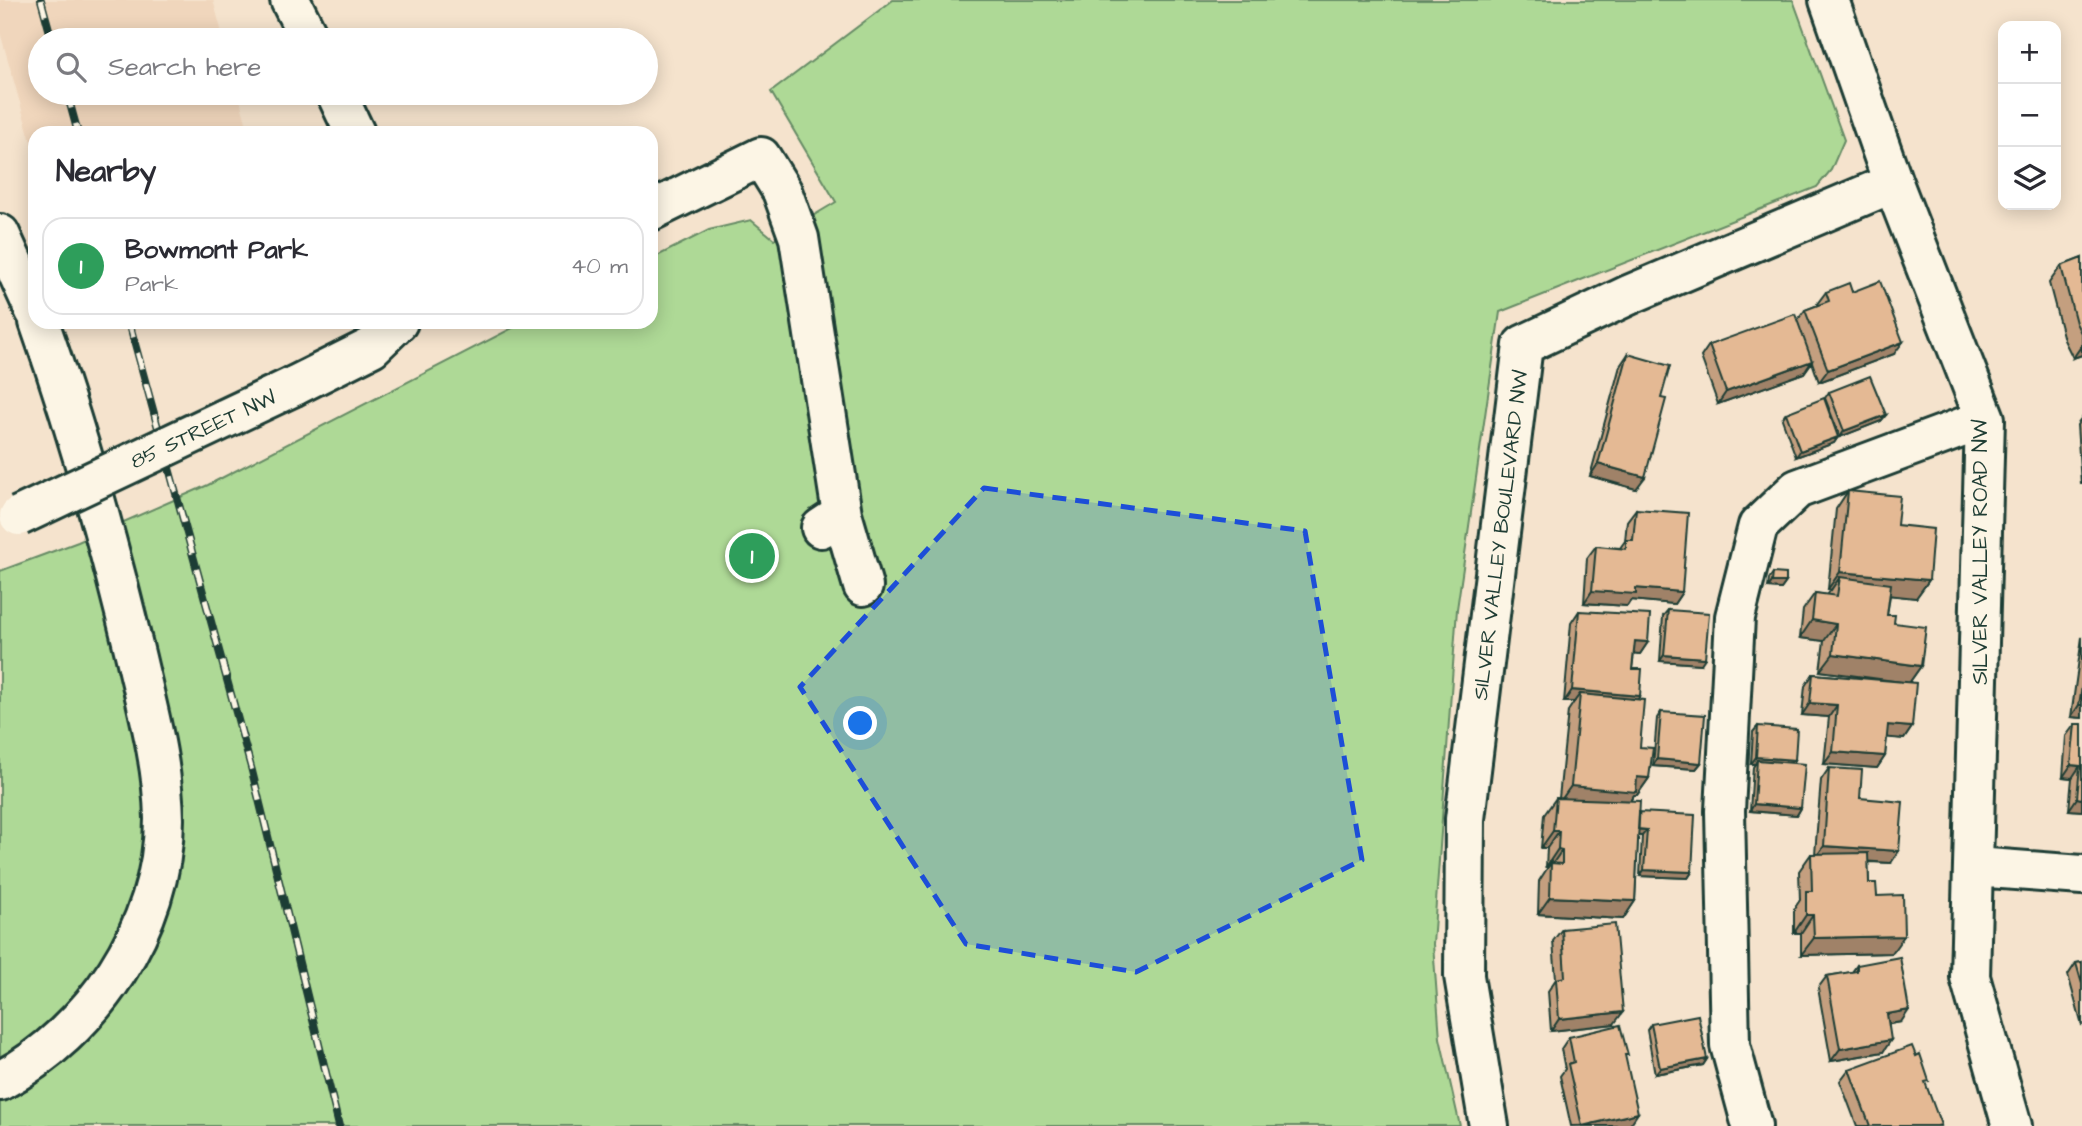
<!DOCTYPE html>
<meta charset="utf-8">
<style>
:root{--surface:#fff;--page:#f7f7f7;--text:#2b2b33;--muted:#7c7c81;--line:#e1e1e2;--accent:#2563eb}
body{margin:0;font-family:"Architects Daughter",sans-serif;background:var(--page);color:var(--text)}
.controls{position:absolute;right:21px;top:21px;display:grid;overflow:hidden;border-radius:14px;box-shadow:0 4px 18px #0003}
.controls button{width:63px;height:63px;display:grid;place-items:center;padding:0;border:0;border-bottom:2px solid var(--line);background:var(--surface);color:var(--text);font:35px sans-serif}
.you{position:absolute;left:861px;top:724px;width:24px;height:24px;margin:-18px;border:5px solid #fff;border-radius:50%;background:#1a73e8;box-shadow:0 0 0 10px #1a73e833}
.badge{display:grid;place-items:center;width:46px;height:46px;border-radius:50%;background:var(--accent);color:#fff;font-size:23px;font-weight:700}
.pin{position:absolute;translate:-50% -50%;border:4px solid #fff;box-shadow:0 2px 7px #0006}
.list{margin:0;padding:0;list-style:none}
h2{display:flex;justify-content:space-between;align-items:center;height:91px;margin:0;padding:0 28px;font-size:30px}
h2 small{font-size:23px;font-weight:400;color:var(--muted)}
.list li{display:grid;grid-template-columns:46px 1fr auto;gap:21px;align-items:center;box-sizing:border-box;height:98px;margin:0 14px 14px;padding:0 14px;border:2px solid var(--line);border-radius:21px}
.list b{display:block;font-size:26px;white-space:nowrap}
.list p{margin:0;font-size:23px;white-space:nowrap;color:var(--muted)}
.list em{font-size:23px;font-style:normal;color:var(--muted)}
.icon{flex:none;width:38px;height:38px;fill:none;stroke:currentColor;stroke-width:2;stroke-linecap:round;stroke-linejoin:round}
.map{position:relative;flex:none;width:2082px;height:1126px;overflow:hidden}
.search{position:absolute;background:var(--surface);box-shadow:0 4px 18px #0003;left:28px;top:28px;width:630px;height:77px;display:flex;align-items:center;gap:18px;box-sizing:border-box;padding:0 24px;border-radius:38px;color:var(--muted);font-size:26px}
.panel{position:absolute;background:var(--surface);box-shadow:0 4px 18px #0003;left:28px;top:126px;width:630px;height:203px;border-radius:21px}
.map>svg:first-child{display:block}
.built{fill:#f0d6bc}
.green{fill:#aed996;stroke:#668b65;stroke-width:2}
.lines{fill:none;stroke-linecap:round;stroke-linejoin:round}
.minor-casing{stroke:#1f3d34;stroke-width:44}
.minor{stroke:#fcf5e5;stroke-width:38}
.rail-casing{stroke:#1f3d34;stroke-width:8}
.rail{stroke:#fcf5e5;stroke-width:5;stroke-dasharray:16;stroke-linecap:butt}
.minor-bridge-casing{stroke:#1f3d34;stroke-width:44;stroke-linecap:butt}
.minor-bridge{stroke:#fcf5e5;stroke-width:38}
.wall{fill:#c49f7f;stroke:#1f3d34;stroke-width:2}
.shaded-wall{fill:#a08268;stroke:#1f3d34;stroke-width:2}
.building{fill:#e4b994;stroke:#1f3d34;stroke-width:2}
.marked{fill:#1d4ed8;fill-opacity:0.2;stroke:#1d4ed8;stroke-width:5;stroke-dasharray:14 9;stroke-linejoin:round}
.labels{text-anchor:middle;stroke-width:7;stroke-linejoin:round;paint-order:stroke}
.street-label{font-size:21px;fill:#1f3d34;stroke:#fcf5e5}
</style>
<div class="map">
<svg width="2082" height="1126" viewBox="0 0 2082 1126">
<rect width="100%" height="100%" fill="#f5e3cd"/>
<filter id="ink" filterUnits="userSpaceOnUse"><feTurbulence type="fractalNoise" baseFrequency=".0143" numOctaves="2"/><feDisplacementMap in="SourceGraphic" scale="14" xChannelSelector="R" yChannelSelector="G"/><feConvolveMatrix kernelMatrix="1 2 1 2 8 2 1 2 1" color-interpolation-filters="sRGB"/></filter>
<g filter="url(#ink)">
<path class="built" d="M0,0H213L224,40H40V93H238L249,133H35V156L0,32Z"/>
<path class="green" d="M893,0H1793L1844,140L1831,170L1817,187L1500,312L1457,609L1433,944L1440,1038L1460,1126H0V571L78,542L208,485L524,322H651V259L709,230L751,220L774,239L836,202L771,92Z"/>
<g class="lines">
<defs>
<path id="minor" d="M290,0L310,40
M1829,0L1893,183L1985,419L1970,977L2012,1126
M336,93L355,133
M651,211L761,157L782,191L799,238L842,514L821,528
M0,234L35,311
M294,386L372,347L398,322
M842,514L863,586
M1975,867L2082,875
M0,1081C92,1032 164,927 164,819C163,765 148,710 136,658C109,544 78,432 39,322
M1489,1126L1464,976L1465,819L1523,345L1631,294L1893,183
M1752,1126L1730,1045L1725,811L1735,617L1758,526L1797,489L1985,419"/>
</defs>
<use href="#minor" class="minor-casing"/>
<use href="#minor" class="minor"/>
<defs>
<path id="rail" d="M41,0L52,40
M67,93L78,133
M129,322L252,771L339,1126"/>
</defs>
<use href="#rail" class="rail-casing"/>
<use href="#rail" class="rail"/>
<defs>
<path id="minor-bridge" d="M19,516L294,386"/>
</defs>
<use href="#minor-bridge" class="minor-bridge-casing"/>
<use href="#minor-bridge" class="minor-bridge"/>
</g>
<path class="wall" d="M2082,258V355L2073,358L2064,340L2049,283L2061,266Z
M1826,292H1852L1894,354L1819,382L1812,362L1804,373L1718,404L1701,357L1709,345L1797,321L1805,310L1818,305L1817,304Z
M1628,354L1636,489L1590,476L1620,366Z
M1829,392L1886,415L1881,421L1840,437L1825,398Z
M1786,413L1838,437L1834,443L1796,457L1782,419Z
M2082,418V484H2081L2077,425Z
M1848,491L1897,525L1929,580L1916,598L1890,595L1887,615L1894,623L1921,666L1909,683L1912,727L1904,739L1887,737L1885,756L1877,768L1824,764L1829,717L1802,715L1805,686L1813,674L1904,682L1820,671L1824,641L1800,638L1803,610L1815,593L1827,595L1831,590L1828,589L1836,509Z
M1636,509L1682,592L1674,604L1631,600L1627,606L1584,603L1587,558L1596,546L1620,548L1625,541L1627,521Z
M1773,573L1786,582L1781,589L1768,588L1769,579Z
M1668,610L1701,664L1660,661L1663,616Z
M1579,611L1648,642L1640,654L1634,653L1632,669L1640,696L1637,699L1640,747L1649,778L1637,795H1634L1630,801L1692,872L1688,878L1640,876L1642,836H1638L1635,901L1623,919L1538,914L1539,881L1548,867H1546L1547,848H1541L1544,815L1556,798H1559L1568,711L1574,702H1564L1571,623Z
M2082,637V718L2071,717Z
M1661,712L1701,763L1696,769L1653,766L1657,718Z
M2075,724H2082V811L2069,810L2072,778L2063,777L2066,736Z
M1758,726L1795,760L1793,763L1801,808L1797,815L1750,811L1753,767L1755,764H1751L1753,732Z
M1829,768L1860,798L1891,863L1868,862L1869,883L1877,896L1892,953L1801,955V933H1794V909L1800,900L1799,871L1811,854H1815L1821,780Z
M1562,929L1614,1024L1551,1031L1548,991L1556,979L1553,941Z
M2082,962V1026L2068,975L2076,963Z
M1857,965L1901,1022L1888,1024L1883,1052L1831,1061L1818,988L1827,976L1852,972Z
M1651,1024L1707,1059L1703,1065L1655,1074L1647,1030Z
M1569,1037L1630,1125L1571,1126L1560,1076L1565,1069L1561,1049Z
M1849,1069L1926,1085L1940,1126H1857L1840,1081Z"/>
<path class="shaded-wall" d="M1903,342L1894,354L1819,382L1828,370Z
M2082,345V355L2073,358Z
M1812,361L1804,373L1718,404L1726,392Z
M1886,415L1881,421L1840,437L1844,431Z
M1838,437L1834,443L1796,457L1800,451Z
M1598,464L1645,477L1636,489L1590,476Z
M1840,572L1929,580L1916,598L1838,590L1840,577L1831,590L1828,589Z
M1772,582H1786L1781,589L1768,588Z
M1636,588L1682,592L1674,604L1631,600L1627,606L1584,603L1592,591Z
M1812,620L1836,624L1824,641L1800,638Z
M1635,641L1648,642L1640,654L1627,653Z
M1833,654L1921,666L1909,683L1820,671Z
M1664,655L1705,658L1701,664L1660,661Z
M1572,690L1640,696L1631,708L1580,694L1574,702H1564Z
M1810,703L1837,705L1829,717L1802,715Z
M2079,705H2082V718L2071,717Z
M1888,725L1912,727L1904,739L1880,737Z
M1833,752L1885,756L1877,768L1824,764Z
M1756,757L1795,760L1791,766L1757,760L1755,764H1751Z
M1657,759L1701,763L1696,769L1653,766Z
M2071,765L2080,766L2072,778L2063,777Z
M1637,777L1649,778L1637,795H1634L1624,809L1559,803L1571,786Z
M2077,798L2082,799V811L2069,810Z
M1754,804L1801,808L1797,815L1750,811Z
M1632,829L1647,830L1642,836L1628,835Z
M1553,831H1559L1547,848H1541Z
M1824,846L1899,851L1891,863L1815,858Z
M1558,849L1562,850L1551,866V863L1548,867H1546Z
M1644,870L1692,872L1688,878L1640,876Z
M1550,897L1635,901L1623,919L1538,914Z
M1806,915H1813L1801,933H1794Z
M1904,936L1892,953L1801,955L1814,938Z
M1909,1010L1901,1022L1878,1026L1887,1014Z
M1623,1012L1614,1024L1551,1031L1559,1019Z
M1891,1040L1883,1052L1831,1061L1840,1049Z
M1707,1059L1703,1065L1655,1074L1660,1068Z
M1638,1113L1630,1125L1626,1126H1582Z"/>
<path class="building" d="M2082,258V335L2076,323L2061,266Z
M1880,281L1903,342L1828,370L1805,310L1829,301L1826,292L1849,283L1852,292Z
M1795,314L1812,361L1726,392L1709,345Z
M1628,354L1670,366L1661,398L1666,399L1645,477L1598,464Z
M1870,376L1886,415L1844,431L1829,392Z
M1824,398L1838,437L1800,451L1786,413Z
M1848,491L1900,496L1897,525L1933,529L1929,580L1840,572Z
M1636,509L1688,513L1682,592L1636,588V594L1592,591L1596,546L1626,549V540H1633Z
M1773,573L1786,574V582H1772Z
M1840,577L1891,584L1887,615H1895L1894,623L1926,627L1921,666L1833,654L1836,624L1812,620L1815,593L1837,596Z
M1668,610L1709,613L1705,658L1664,655Z
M1579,611L1650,615L1648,642L1635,641L1632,669H1642L1640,696L1572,690Z
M1813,674L1916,683L1912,727L1888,725L1885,756L1833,752L1837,705L1810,703Z
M2082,686V705H2079Z
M1580,694L1644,700L1640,747L1653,748L1649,778L1637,777L1636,792L1571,786Z
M1661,712L1705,715L1701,763L1657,759Z
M2075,724H2082V799L2077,798L2080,766L2071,765Z
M1758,726L1797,729L1795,760L1756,757Z
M1757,760L1805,764L1801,808L1754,804Z
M1829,768L1862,770L1860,798L1903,802L1899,851L1824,846Z
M1556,798L1640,801L1635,901L1550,897L1551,863L1562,864V850L1558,849L1559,831H1553Z
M1639,812L1695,815L1692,872L1644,870L1647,830L1638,829Z
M1868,853L1869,883H1876L1877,896L1903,895L1904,936L1814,938L1813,915H1806V891H1812L1811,854Z
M1615,924L1623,1012L1559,1019L1556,979L1565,977L1562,929Z
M1900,957L1909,1010L1887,1014L1891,1040L1840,1049L1827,976L1857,971V965Z
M2082,962V984L2076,963Z
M1698,1015L1707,1059L1660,1068L1651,1024Z
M1620,1025L1628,1055H1625L1638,1113L1582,1126L1568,1064L1574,1062L1569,1037Z
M1912,1046L1916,1056L1920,1054L1929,1081L1925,1082L1941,1125L1937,1126H1870L1849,1069Z"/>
</g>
<path class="marked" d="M984,488L1305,531L1362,860L1136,972L966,944L800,687Z"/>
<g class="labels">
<g class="street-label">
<text transform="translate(203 429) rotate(-25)" y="7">85 STREET NW</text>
<text transform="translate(1500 535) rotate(-83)" y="7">SILVER VALLEY BOULEVARD NW</text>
<text transform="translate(1980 552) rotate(-90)" y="7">SILVER VALLEY ROAD NW</text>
</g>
</g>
</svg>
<div class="controls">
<button>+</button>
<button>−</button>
<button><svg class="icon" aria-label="layers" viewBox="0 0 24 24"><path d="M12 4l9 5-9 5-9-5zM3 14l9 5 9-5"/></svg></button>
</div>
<div class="you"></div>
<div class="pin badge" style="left:752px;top:556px;background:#2e9e5b">1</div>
<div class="search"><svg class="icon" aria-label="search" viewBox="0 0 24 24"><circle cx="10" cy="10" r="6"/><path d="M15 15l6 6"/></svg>Search here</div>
<section class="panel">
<h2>Nearby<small></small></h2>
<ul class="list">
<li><span class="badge" style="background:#2e9e5b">1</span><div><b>Bowmont Park</b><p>Park</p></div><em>40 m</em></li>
</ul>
</section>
</div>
